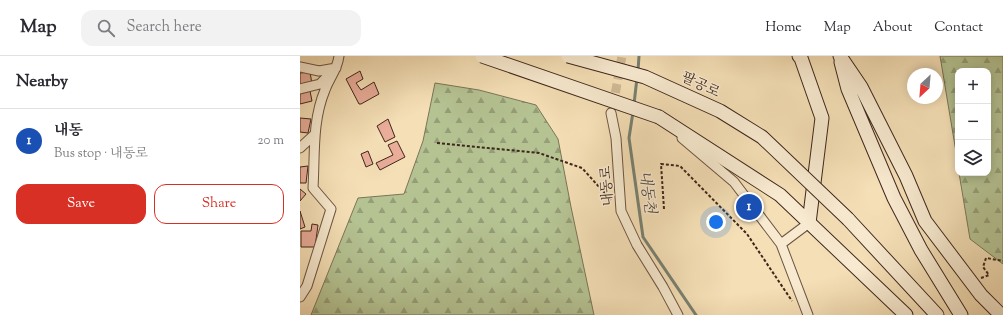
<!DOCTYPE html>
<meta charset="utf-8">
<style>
:root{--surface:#fff;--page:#f2f2f3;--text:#2b2b33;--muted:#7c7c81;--line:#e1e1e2;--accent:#d93025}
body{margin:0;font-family:"Sorts Mill Goudy","Noto Serif KR",serif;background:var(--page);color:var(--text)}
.controls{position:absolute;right:12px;top:12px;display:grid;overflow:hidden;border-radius:8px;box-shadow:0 2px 10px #0003}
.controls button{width:36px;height:36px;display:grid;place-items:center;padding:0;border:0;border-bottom:1px solid var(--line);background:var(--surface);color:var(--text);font:20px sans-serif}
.compass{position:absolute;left:607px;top:12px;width:36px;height:36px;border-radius:50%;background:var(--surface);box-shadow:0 2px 10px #0003;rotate:206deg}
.you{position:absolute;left:416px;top:166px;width:14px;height:14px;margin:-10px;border:3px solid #fff;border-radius:50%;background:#1a73e8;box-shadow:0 0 0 6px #1a73e833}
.badge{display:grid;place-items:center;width:26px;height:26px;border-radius:50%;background:var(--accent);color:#fff;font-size:13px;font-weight:700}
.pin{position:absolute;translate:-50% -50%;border:2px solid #fff;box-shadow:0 1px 4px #0006}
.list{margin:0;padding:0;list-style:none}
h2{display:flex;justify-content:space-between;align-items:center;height:52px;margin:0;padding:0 16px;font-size:17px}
h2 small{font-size:13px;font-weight:400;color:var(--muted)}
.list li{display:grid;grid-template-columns:26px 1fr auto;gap:12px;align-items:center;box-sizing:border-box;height:64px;padding:0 16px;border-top:1px solid var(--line)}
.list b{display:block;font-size:15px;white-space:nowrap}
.list p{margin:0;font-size:13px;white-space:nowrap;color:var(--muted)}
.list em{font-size:13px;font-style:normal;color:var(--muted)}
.actions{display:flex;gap:8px;padding:12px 16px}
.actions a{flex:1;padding:9px 0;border:1px solid var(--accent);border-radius:12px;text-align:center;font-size:14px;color:var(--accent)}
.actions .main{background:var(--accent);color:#fff}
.icon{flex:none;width:22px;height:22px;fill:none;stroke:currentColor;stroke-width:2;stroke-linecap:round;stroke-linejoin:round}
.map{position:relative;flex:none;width:703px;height:259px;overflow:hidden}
header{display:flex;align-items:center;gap:24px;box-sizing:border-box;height:56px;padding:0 20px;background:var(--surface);border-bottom:1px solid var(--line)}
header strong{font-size:19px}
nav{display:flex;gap:22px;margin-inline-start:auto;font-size:14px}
.search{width:280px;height:36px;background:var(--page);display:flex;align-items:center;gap:10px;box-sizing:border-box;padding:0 14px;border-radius:12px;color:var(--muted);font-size:15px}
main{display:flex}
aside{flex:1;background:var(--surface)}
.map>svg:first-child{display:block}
.forest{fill:url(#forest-firs);stroke:#7a7558}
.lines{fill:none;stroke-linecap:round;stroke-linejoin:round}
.stream{stroke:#778172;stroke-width:3}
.building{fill:#e9ad99;stroke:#3e271c}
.street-tunnel{stroke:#d0ba97;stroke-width:9;stroke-dasharray:9 4.5;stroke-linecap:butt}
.street-casing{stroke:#6c5542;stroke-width:11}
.secondary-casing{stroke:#3e271c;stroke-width:15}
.path{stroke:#3e271c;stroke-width:2;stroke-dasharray:3 2;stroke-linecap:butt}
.street{stroke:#f8ead0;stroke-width:9}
.secondary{stroke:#f8ead0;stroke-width:13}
.secondary-bridge-casing{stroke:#3e271c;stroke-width:15;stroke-linecap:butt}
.secondary-bridge{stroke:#f8ead0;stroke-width:13}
.labels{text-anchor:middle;stroke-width:3;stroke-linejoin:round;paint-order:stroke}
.street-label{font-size:14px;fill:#3e271c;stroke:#f8ead0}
.water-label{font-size:15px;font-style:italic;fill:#564c40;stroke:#f8ead0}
</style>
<header>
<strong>Map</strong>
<div class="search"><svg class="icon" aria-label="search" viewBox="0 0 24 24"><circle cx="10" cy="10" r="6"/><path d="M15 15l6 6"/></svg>Search here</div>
<nav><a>Home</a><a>Map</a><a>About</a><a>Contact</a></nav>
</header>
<main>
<aside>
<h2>Nearby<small></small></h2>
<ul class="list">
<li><span class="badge" style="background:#1a4fb4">1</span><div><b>내동</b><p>Bus stop · 내동로</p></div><em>20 m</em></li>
</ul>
<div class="actions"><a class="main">Save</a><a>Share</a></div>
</aside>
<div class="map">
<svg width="703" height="259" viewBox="0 0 703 259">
<defs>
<pattern id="forest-firs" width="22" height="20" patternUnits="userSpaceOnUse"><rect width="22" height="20" fill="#b5c393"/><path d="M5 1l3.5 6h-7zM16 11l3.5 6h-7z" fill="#959e77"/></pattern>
</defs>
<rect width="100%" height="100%" fill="#f5dfb6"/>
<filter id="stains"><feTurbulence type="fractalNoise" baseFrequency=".005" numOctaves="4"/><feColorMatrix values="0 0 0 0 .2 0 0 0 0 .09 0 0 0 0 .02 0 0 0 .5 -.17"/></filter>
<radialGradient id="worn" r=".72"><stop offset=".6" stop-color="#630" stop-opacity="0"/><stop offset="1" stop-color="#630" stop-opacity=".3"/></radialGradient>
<path class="forest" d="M640,0H703V208L670,183L659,117H688V15H658V108Z
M135,27L179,34L236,49L258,83L271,151L294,259H11L58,142L104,138L123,85Z"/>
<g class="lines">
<path class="stream" d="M338,15L339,0
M334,48L337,22
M333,56L329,82L343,181L396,259"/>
</g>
<path class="building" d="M60,15L63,23L56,27L61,34L74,26L79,38L61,48H59L46,23Z
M10,16L12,28L0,29V17Z
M10,35L12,45L0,48V38Z
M0,62L11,63L8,77L0,76Z
M88,63L95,81L85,86L77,70Z
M97,85L105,101L80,114L76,107L93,99L88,89Z
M68,95L73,108L66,111L61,98Z
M8,110L6,127H0V111Z
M0,133L6,138L0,145Z
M0,155L5,171L0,173Z
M12,168L18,169L15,191H1V175H11Z"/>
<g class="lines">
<path class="street-tunnel" d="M313,50L322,0"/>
<defs>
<path id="street" d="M0,11L19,15L36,12
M0,33L20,28L29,19
M311,57L316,82L321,155L337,189L363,231L378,259
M382,82L434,126L481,188
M0,92L14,79
M0,241L7,230L31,153L13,132C15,99 12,65 25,34C30,20 37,15 39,0
M508,259L481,188L509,167"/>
<path id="secondary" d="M499,0L501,2L522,62L509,167
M540,0L561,31L606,120L625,165L681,239L701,259
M541,6L548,33L594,142L621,194L661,259
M359,61L480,139L606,259
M548,163L637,259"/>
</defs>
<use href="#street" class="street-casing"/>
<use href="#secondary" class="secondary-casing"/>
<path class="path" d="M137,87L239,97L282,112L311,144
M364,153L361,108L380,110L447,178L492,245
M681,222L689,219L683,211L686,202L703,205"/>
<use href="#street" class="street"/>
<use href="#secondary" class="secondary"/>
<defs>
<path id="secondary-bridge" d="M182,0L359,61
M268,0L345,21L420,55L462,81L548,163"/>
</defs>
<use href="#secondary-bridge" class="secondary-bridge-casing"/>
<use href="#secondary-bridge" class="secondary-bridge"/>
</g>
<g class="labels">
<g class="street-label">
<text transform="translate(401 28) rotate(25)" y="5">팔공로</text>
<text transform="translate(306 130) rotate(-94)" y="5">내동로</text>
</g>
<g class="water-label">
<text transform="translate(348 136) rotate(82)" y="5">내동천</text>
</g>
</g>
<rect width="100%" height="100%" filter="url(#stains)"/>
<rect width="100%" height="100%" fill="url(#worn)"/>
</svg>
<div class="controls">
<button>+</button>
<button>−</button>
<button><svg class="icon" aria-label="layers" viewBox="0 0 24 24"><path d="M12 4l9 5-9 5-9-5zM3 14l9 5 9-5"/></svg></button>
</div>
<svg class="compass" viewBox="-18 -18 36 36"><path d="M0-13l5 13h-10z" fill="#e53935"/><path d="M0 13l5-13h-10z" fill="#7c7c81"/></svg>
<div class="you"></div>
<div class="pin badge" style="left:449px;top:151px;background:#1a4fb4">1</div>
</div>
</main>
